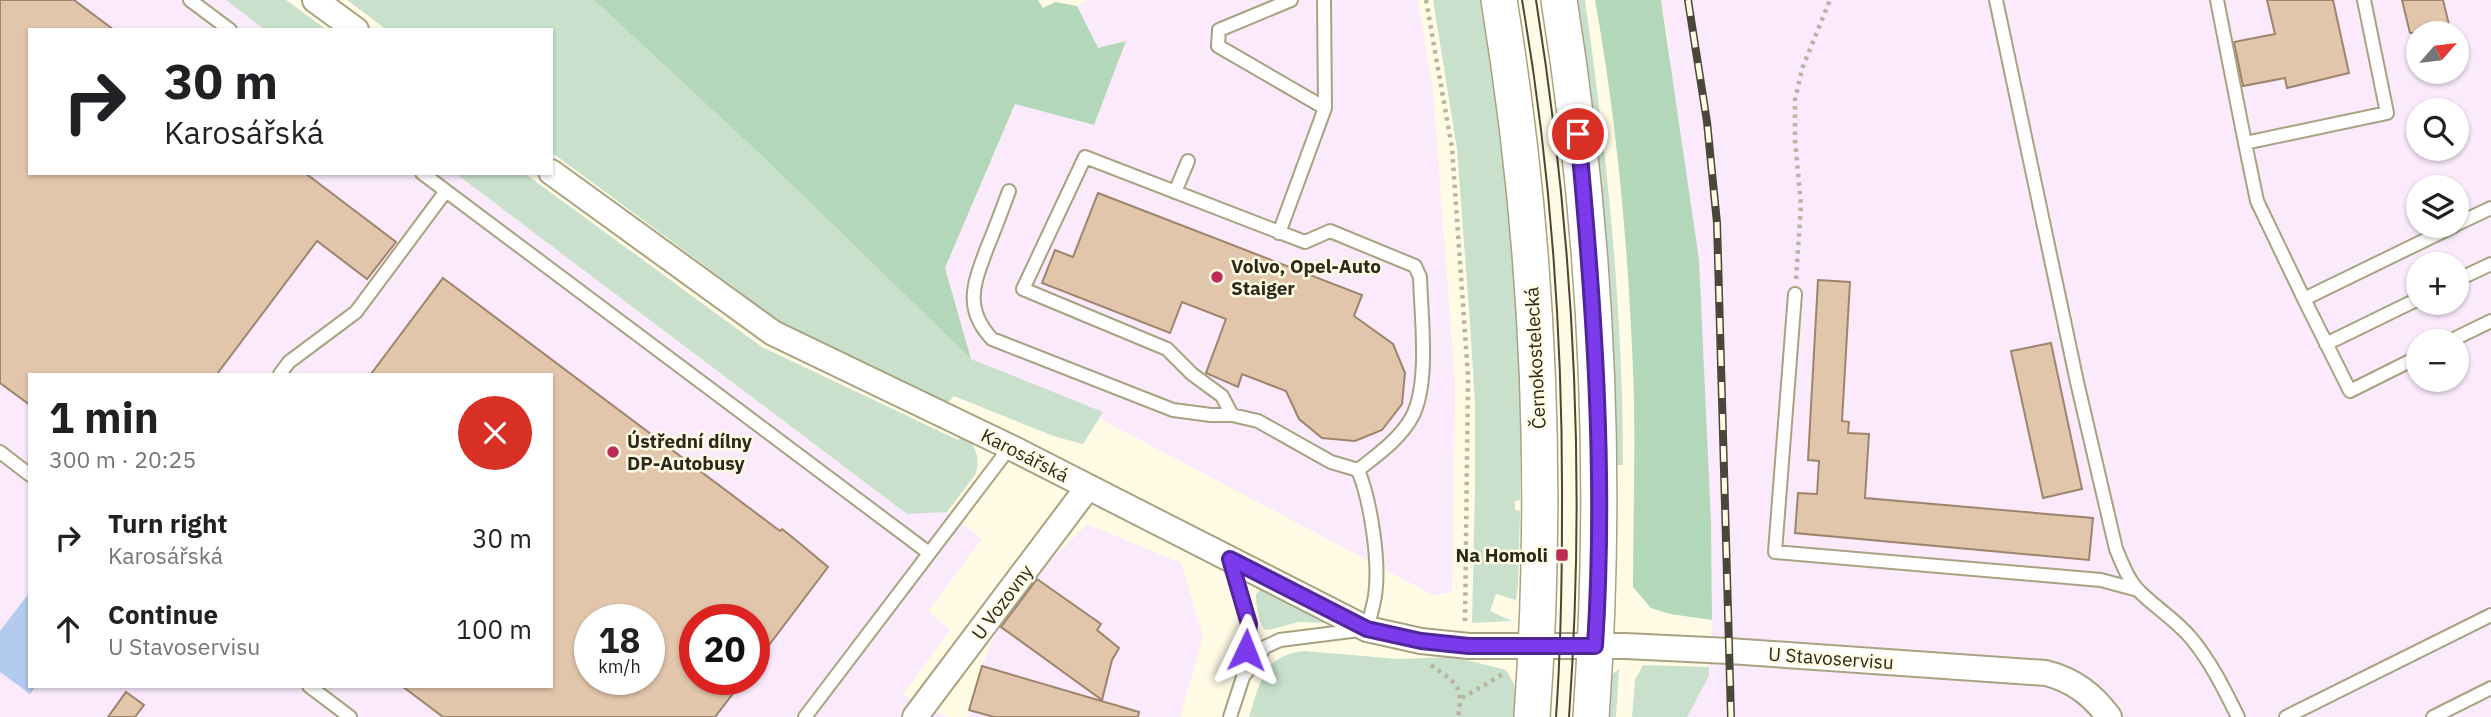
<!DOCTYPE html>
<meta charset="utf-8">
<style>
body{margin:0;font-family:"IBM Plex Sans",sans-serif;background:#f6f6f6;color:#202124;height:100vh;display:flex;flex-direction:column;font-size:26px;white-space:nowrap}
*{box-sizing:border-box;margin:0}
p{font-size:23px;color:#757577}
.icon{flex:none;width:38px;height:38px;fill:none;stroke:currentColor;stroke-width:2;stroke-linecap:round;stroke-linejoin:round}
.map{position:relative;flex:1;overflow:hidden}
.drawer{position:absolute;left:28px;top:373px;width:525px;height:315px;display:flex;flex-direction:column;background:#fff;border-radius:0px;box-shadow:0 2px 5px #0004}
.drawer>*{flex:none}
.banner{position:absolute;left:28px;top:28px;width:525px;height:147px;border-radius:0px;box-shadow:0 2px 5px #0004;background:#fff;color:#202124;overflow:hidden}
.needle{width:46px;rotate:62deg}
.controls{position:absolute;left:2406px;top:21px;display:grid;gap:14px}
.controls a{display:grid;place-items:center;width:63px;height:63px;border-radius:50%;background:#fff;box-shadow:0 2px 5px #0004;font-size:35px}
.speed{position:absolute;left:574px;top:604px;display:flex;gap:14px;font-size:35px;font-weight:700;text-align:center}
.speed>*{display:grid;place-content:center;width:91px;height:91px;border-radius:50%;background:#fff;box-shadow:0 2px 5px #0004;line-height:1}
.speed small{font-size:18px;font-weight:400}
.speed .limit{border:10px solid #d22;background:#fff;color:#111}
.pin{position:absolute;display:grid;place-items:center;width:60px;height:60px;color:#fff;margin:-30px;border:4px solid #fff;border-radius:50%;box-shadow:0 2px 7px #0007}
.me{position:absolute;width:77px;margin:-38px;rotate:2deg;stroke-linejoin:round;filter:drop-shadow(0 0 5px #0008)}
.turn{display:flex;align-items:center;gap:24px;height:147px;padding:0 21px;font-size:32px}
.turn .icon{width:91px;height:91px;stroke-width:2.5}
.turn b{display:block;font-size:49px;line-height:60px}
.round{display:grid;place-items:center;flex:none;width:74px;height:74px;border-radius:37px;background:#f6f6f6}
.headline{display:flex;align-items:center;justify-content:space-between;height:119px;padding:0 21px}
h1{font-size:42px;font-weight:800;line-height:52px}
ul{padding:0;list-style:none}
li{display:flex;align-items:center;gap:21px;height:91px;padding:0 21px}
li div{flex:1}
li b{display:block;font-size:26px}
li em{font-style:normal}
.map>svg:first-child{display:block}
.industrial{fill:#faeafc;fill-rule:evenodd}
.green{fill:#c9e0cd}
.forest{fill:#b3d7b9}
.water{fill:#b2cbee}
.building{fill:#e2c6ab;stroke:#9d846a;stroke-width:2;fill-rule:evenodd}
.lines{fill:none;stroke-linecap:round;stroke-linejoin:round}
.service-casing{stroke:#a9a280;stroke-width:16}
.minor-casing{stroke:#a9a280;stroke-width:28}
.secondary-casing{stroke:#a9a280;stroke-width:38}
.path{stroke:#b8b4a1;stroke-width:4.5;stroke-dasharray:3.5 5;stroke-linecap:butt}
.service{stroke:#fff;stroke-width:12}
.minor{stroke:#fff;stroke-width:24}
.secondary{stroke:#fff;stroke-width:35}
.tram{stroke:#4a4738;stroke-width:2}
.rail-casing{stroke:#4a4738;stroke-width:8}
.rail{stroke:#fffbe5;stroke-width:5;stroke-dasharray:16;stroke-linecap:butt}
.route-casing{stroke:#51269a;stroke-width:18}
.route{stroke:#7c3aed;stroke-width:12}
.poi-dot{fill:#bb2b54;stroke:#fffbe5;stroke-width:2.5}
.labels{text-anchor:middle;dominant-baseline:central;stroke-width:5;stroke-linejoin:round;paint-order:stroke}
.poi-label{font-size:19px;font-weight:bold;fill:#2c291b;stroke:#fffbe5;text-anchor:start}
.street-label{font-size:19px;fill:#2c291b;stroke:#fffbe5}
</style>
<div class="map">
<svg width="2491" height="717" viewBox="0 0 2491 717">
<rect width="100%" height="100%" fill="#fffbe5"/>
<path class="industrial" d="M 0,0 L 226,0 L 265,30 L 30,30 L 30,173 L 455,173 L 906,513 L 947,512 L 982,539 L 928,611 L 950,630 L 903,694 L 922,708 L 949,717 L 0,717 ZM 30,374 L 551,374 L 551,686 L 30,686 ZM 590,620 L 649,620 L 649,679 L 590,679 ZM 695,620 L 754,620 L 754,679 L 695,679 Z
M 1088,0 L 1418,0 L 1433,90 L 1455,384 L 1452,592 L 1433,595 L 1099,418 L 1103,413 L 971,359 L 945,268 L 1016,103 L 1094,125 L 1126,42 L 1098,49 L 1077,6 Z
M 1661,0 L 2491,0 L 2491,717 L 1687,717 L 1709,676 L 1712,620 L 1711,522 L 1668,36 ZM 2418,33 L 2457,33 L 2457,72 L 2418,72 ZM 2418,110 L 2457,110 L 2457,149 L 2418,149 ZM 2418,187 L 2457,187 L 2457,226 L 2418,226 ZM 2418,264 L 2457,264 L 2457,303 L 2418,303 ZM 2418,341 L 2457,341 L 2457,380 L 2418,380 Z
M 1087,524 L 1181,563 L 1203,636 L 1180,717 L 968,717 L 982,666 L 999,626 L 1034,577 Z"/>
<path class="green" d="M 226,0 L 286,0 L 327,30 L 265,30 Z
M 347,0 L 594,0 L 762,156 L 971,359 L 1103,412 L 1083,444 L 1056,437 L 954,396 L 947,404 L 781,322 L 551,152 L 551,30 L 387,30 Z
M 1433,0 L 1486,0 L 1512,199 L 1527,457 L 1520,457 L 1520,500 L 1515,501 L 1515,510 L 1520,511 L 1518,585 L 1516,600 L 1496,594 L 1490,611 L 1512,621 L 1472,623 L 1475,486 L 1475,404 L 1470,323 L 1457,149 Z
M 1572,0 L 1585,0 C 1607,155 1623,309 1623,465 L 1612,465 Z
M 455,173 L 524,173 L 762,347 L 958,440 L 964,435 C 976,445 981,460 975,475 L 947,512 L 907,514 Z
M 1262,588 L 1329,623 L 1298,622 L 1269,630 L 1264,629 C 1258,620 1256,604 1256,594 Z
M 1304,651 L 1398,659 L 1455,657 L 1506,670 L 1514,684 L 1519,709 L 1515,717 L 1249,717 C 1260,683 1263,655 1304,651 Z
M 1643,665 L 1709,667 L 1709,676 L 1687,717 L 1632,717 L 1635,680 Z
M 1619,669 L 1616,717 L 1604,717 L 1610,676 Z"/>
<path class="forest" d="M 594,0 L 1038,0 L 1043,8 L 1055,2 L 1077,6 L 1098,48 L 1126,41 L 1094,125 L 1015,104 L 945,268 L 971,359 L 762,156 Z
M 1595,0 L 1661,0 L 1699,260 L 1711,522 L 1712,620 L 1670,614 L 1651,608 L 1633,587 C 1633,515 1636,442 1633,370 C 1628,246 1617,122 1595,0 Z"/>
<path class="water" d="M 30,592 L 30,686 L 36,686 L 30,694 L 0,672 L 0,631 Z"/>
<path class="building" d="M 0,0 L 74,0 L 114,30 L 30,30 L 30,173 L 305,173 L 396,242 L 367,279 L 317,241 L 217,374 L 30,374 L 30,405 L 0,383 Z
M 2267,0 L 2333,0 L 2349,73 L 2287,88 L 2285,78 L 2243,86 L 2234,42 L 2275,34 Z
M 2402,0 L 2443,0 L 2451,33 L 2410,33 Z
M 1098,193 L 1362,295 L 1354,316 L 1393,344 L 1405,373 L 1402,404 L 1382,430 L 1355,441 L 1322,438 L 1299,419 L 1286,391 L 1242,374 L 1238,387 L 1206,373 L 1226,319 L 1182,302 L 1170,333 L 1042,283 L 1055,250 L 1073,257 Z
M 443,278 L 780,531 L 782,529 L 797,541 L 828,567 L 754,665 L 754,620 L 695,620 L 695,679 L 744,679 L 715,717 L 443,717 L 402,686 L 551,686 L 551,374 L 371,374 ZM 590,620 L 649,620 L 649,679 L 590,679 Z
M 1818,280 L 1850,282 L 1842,421 L 1849,422 L 1848,433 L 1869,434 L 1865,498 L 2093,518 L 2089,560 L 1795,533 L 1798,493 L 1817,494 L 1819,461 L 1808,460 Z
M 2051,343 L 2082,489 L 2043,498 L 2011,351 Z
M 1037,579 L 1101,624 L 1097,630 L 1119,648 L 1112,660 L 1102,700 L 1001,627 Z
M 982,666 L 1139,712 L 1138,717 L 994,717 L 969,710 Z
M 126,692 L 144,705 L 135,717 L 108,717 Z"/>
<g class="lines">
<g class="service-casing">
<path id="service" d="M 190,0 L 230,30
M 1291,0 L 1219,30 L 1218,46 L 1325,108
M 1996,0 L 2077,382 L 2116,549 C 2122,563 2128,580 2139,591 C 2156,608 2176,620 2191,638 C 2211,662 2224,689 2238,717
M 2217,0 L 2245,143 L 2387,113 L 2364,0
M 2245,143 L 2257,201 L 2304,299
M 422,173 L 929,553
M 1009,191 C 1002,210 995,229 987,248 C 974,283 963,308 992,339 L 1173,410 L 1211,415 L 1232,415 L 1258,421 L 1331,462 L 1358,470 C 1371,502 1380,562 1375,596 C 1373,607 1370,618 1367,629 L 1280,640 L 1265,647 L 1243,677 L 1230,717
M 1175,192 L 1188,161
M 2457,224 L 2491,208
M 1279,233 L 1325,108 L 1324,0
M 2457,280 L 2491,264
M 1795,294 L 1775,552 L 2101,580 L 2138,590
M 2450,341 L 2491,321
M 2326,344 L 2418,299
M 2418,357 L 2350,391 L 2304,299 L 2454,226
M 280,374 L 289,362 L 356,312 L 446,191
M 1232,415 L 1222,396 L 1192,374 L 1167,349 L 1023,289 L 1085,157 L 1305,242 L 1330,231 L 1415,266 L 1420,277 C 1421,316 1430,383 1412,417 C 1400,439 1377,455 1358,470
M 0,452 L 30,475
M 1231,561 L 1249,624 L 1243,673
M 309,686 L 350,717
M 805,717 L 1010,447
M 2286,717 L 2491,615
M 2433,717 L 2491,688"/>
</g>
<g class="minor-casing">
<path id="minor" d="M 315,0 L 356,30
M 551,172 L 773,333 L 1010,447 L 1367,629 L 1421,641 L 1469,646 L 1625,646 L 1729,651 L 2046,673 C 2073,680 2092,694 2109,717
M 915,717 L 1088,487"/>
</g>
<g class="secondary-casing">
<path id="secondary" d="M 1499,0 C 1538,237 1549,478 1532,717
M 1559,0 C 1597,237 1608,478 1591,717"/>
</g>
<path class="path" d="M 1426,0 L 1452,148 L 1468,376 L 1465,623
M 1796,279 L 1801,205 L 1795,140 L 1795,100 L 1802,69 L 1830,0
M 1431,665 C 1456,684 1464,684 1458,717
M 1462,698 L 1503,674"/>
<use href="#service" class="service"/>
<use href="#minor" class="minor"/>
<use href="#secondary" class="secondary"/>
<path class="tram" d="M 1522,0 C 1551,168 1563,340 1562,511 C 1562,579 1561,649 1556,717
M 1536,0 C 1574,237 1586,478 1569,717"/>
<g class="rail-casing">
<path id="rail" d="M 1688,0 L 1707,122 L 1717,223 L 1731,717"/>
</g>
<use href="#rail" class="rail"/>
</g>
<g class="lines">
<g class="route-casing">
<path id="route" d="M 1246,650 L 1249,624 L 1230,559 L 1367,629 L 1421,641 L 1469,646 L 1595,646 C 1606,475 1594,304 1578,134"/>
</g>
<use href="#route" class="route"/>
</g>
<g class="poi-dot">
<circle cx="1217" cy="277" r="7"/>
<circle cx="613" cy="452" r="7"/>
<rect x="1555" y="548" width="14" height="14" rx="3.5"/>
</g>
<g class="labels">
<g class="poi-label">
<text x="1231" y="266">Volvo, Opel-Auto<tspan x="1231" dy="22">Staiger</tspan></text>
<text x="627" y="441">Ústřední dílny<tspan x="627" dy="22">DP-Autobusy</tspan></text>
<text x="1548" y="555" text-anchor="end">Na Homoli</text>
</g>
<g class="street-label">
<text transform="translate(1535 358) rotate(-93)">Černokostelecká</text>
<text transform="translate(1025 455) rotate(27)">Karosářská</text>
<text transform="translate(1002 602) rotate(-53)">U Vozovny</text>
<text transform="translate(1831 658) rotate(4)">U Stavoservisu</text>
</g>
</g>
</svg>
<div class="controls">
<a><svg class="needle" viewBox="-14 -14 28 28"><path d="M0-13l5 13h-10z" fill="#e53935"/><path d="M0 13l5-13h-10z" fill="#757577"/></svg></a>
<a><svg class="icon" aria-label="search" viewBox="0 0 24 24"><circle cx="10" cy="10" r="6"/><path d="M15 15l6 6"/></svg></a>
<a><svg class="icon" aria-label="layers" viewBox="0 0 24 24"><path d="M12 4l9 5-9 5-9-5zM3 14l9 5 9-5"/></svg></a>
<a>+</a>
<a>−</a>
</div>
<div class="speed"><div>18<small>km/h</small></div><div class="limit">20</div></div>
<div class="pin" style="left:1578px;top:134px;background:#d93025"><svg class="icon" aria-label="arrive" viewBox="0 0 24 24"><path d="M6 21V4h12l-3 4 3 4H6"/></svg></div>
<svg class="me" style="left:1246px;top:650px" viewBox="-20 -20 40 40"><path d="M0-17L14 15 0 8-14 15z" fill="#7c3aed" stroke="#fff" stroke-width="4"/></svg>
<div class="banner">
<div class="turn"><svg class="icon" aria-label="right" viewBox="0 0 24 24"><path d="M7 20v-9h11M14 6l5 5-5 5"/></svg><div><b>30 m</b>Karosářská</div></div>
</div>
<section class="drawer">
<div class="headline"><div><h1>1 min</h1><p>300 m · 20:25</p></div><a class="round" style="background:#d93025;color:#fff"><svg class="icon" aria-label="close" viewBox="0 0 24 24"><path d="M6 6l12 12M18 6L6 18"/></svg></a></div>
<ul>
<li><svg class="icon" aria-label="right" viewBox="0 0 24 24"><path d="M7 20v-9h11M14 6l5 5-5 5"/></svg><div><b>Turn right</b><p>Karosářská</p></div><em>30 m</em></li>
<li><svg class="icon" aria-label="ahead" viewBox="0 0 24 24"><path d="M12 20V5M6 11l6-6 6 6"/></svg><div><b>Continue</b><p>U Stavoservisu</p></div><em>100 m</em></li>
</ul>
</section>
</div>
